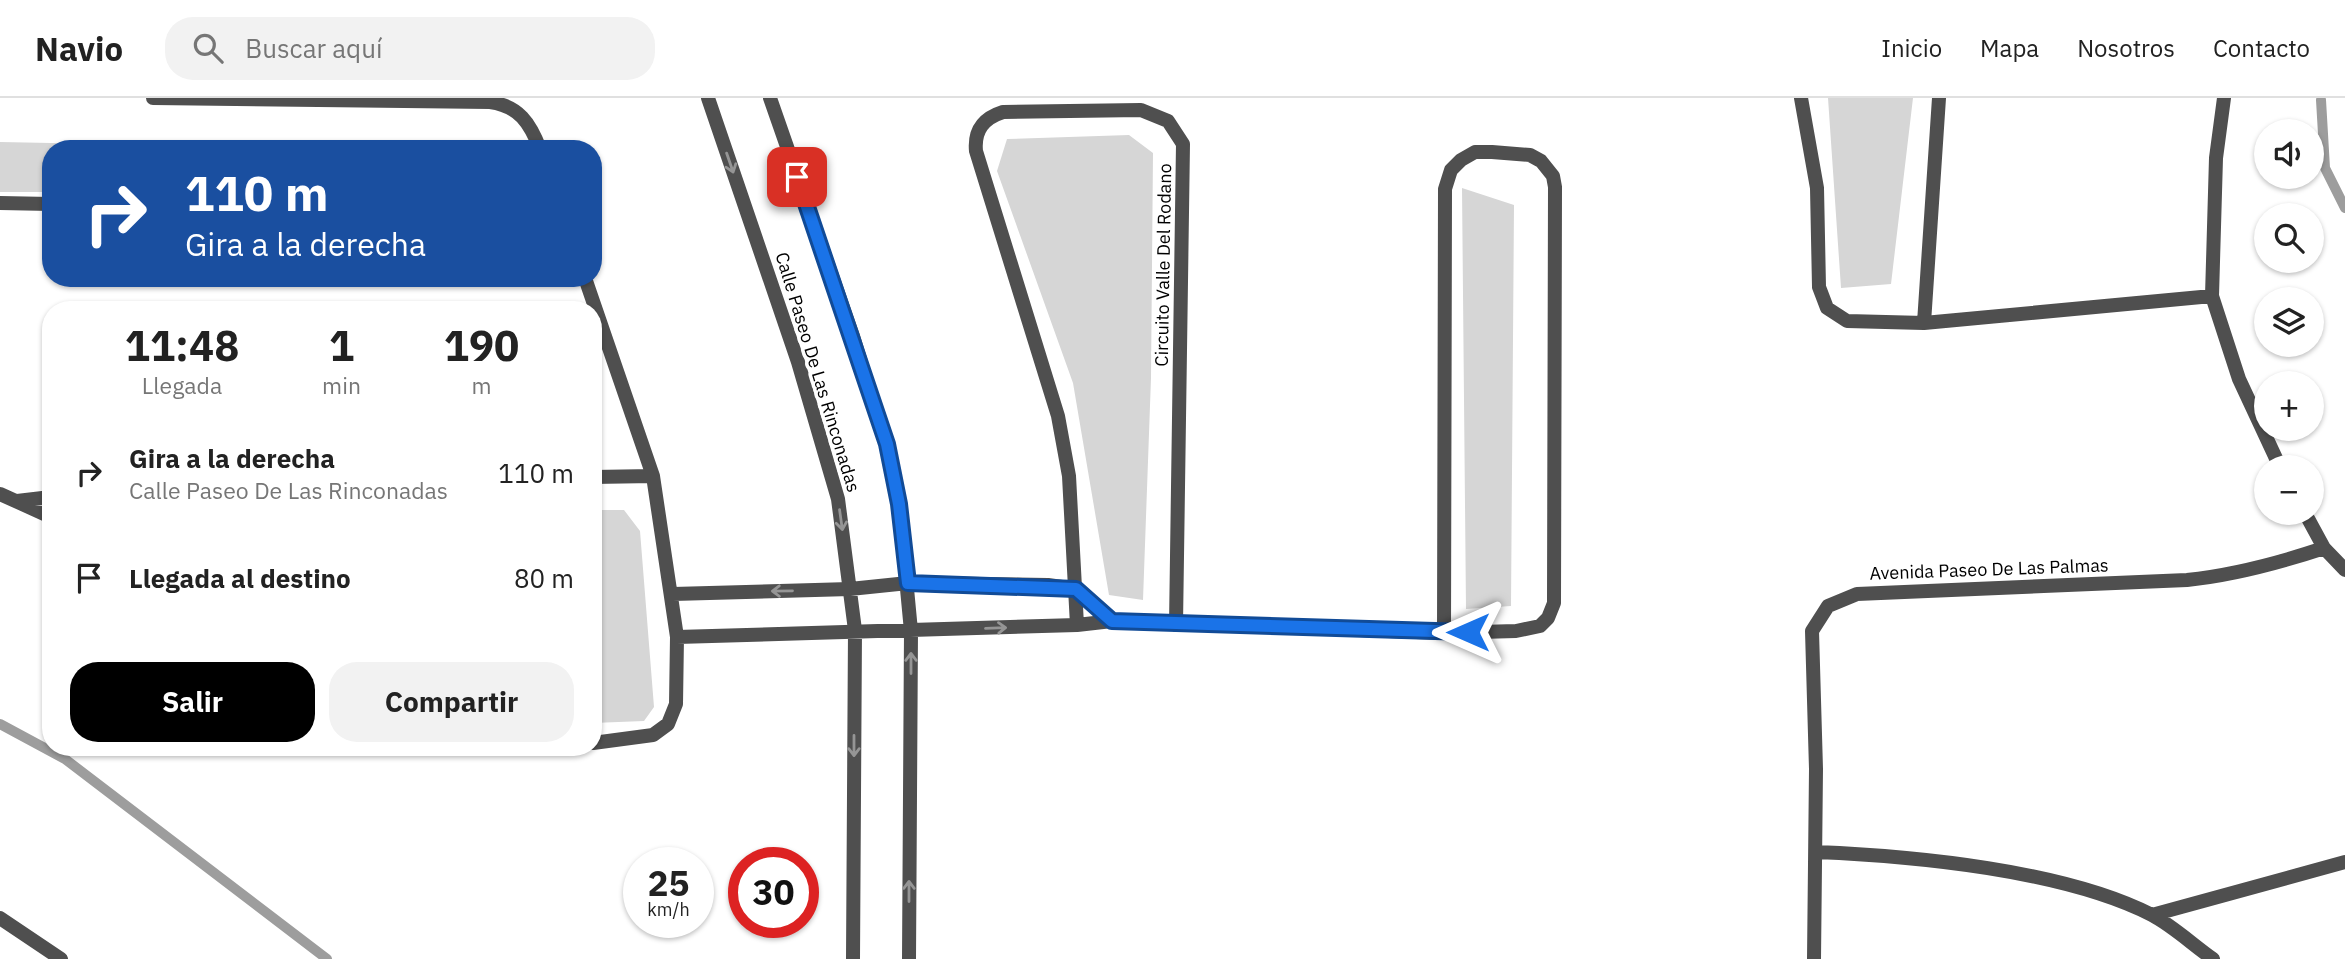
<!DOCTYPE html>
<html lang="es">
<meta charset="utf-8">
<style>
body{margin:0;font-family:"IBM Plex Sans",sans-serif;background:#f2f2f2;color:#222;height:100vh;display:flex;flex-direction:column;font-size:26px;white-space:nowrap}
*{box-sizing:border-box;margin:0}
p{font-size:23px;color:#767676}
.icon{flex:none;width:38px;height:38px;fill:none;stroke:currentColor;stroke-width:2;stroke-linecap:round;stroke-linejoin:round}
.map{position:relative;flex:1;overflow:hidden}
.sheet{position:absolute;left:42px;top:203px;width:560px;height:455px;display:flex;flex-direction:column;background:#fff;border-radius:28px;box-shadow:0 2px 5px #0004}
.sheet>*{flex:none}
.guide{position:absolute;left:42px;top:42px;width:560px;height:147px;border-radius:28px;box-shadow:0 2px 5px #0004;background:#1a4fa0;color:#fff;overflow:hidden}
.controls{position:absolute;left:2254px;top:21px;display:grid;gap:14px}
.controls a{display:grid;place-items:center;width:70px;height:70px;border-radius:50%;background:#fff;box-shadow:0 2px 5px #0004;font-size:35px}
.speed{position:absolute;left:623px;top:749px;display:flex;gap:14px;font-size:35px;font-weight:700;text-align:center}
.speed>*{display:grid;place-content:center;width:91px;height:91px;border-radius:50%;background:#fff;box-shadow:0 2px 5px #0004;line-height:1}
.speed small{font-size:18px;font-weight:400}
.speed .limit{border:10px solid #d22;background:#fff;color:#111}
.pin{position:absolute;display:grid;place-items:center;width:60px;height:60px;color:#fff;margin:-30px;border-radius:14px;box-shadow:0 4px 10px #0006}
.me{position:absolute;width:77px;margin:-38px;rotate:270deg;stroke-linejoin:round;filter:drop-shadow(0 0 5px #0008)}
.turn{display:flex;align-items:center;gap:24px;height:147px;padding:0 28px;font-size:32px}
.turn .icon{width:91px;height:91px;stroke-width:2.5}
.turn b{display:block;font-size:49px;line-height:60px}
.eta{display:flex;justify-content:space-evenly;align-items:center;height:119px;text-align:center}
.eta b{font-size:42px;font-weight:700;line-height:49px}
.action{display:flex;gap:14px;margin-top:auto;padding:14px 28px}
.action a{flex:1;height:80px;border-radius:28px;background:#000;color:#fff;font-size:28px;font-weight:700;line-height:80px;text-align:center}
.action a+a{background:#f2f2f2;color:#222}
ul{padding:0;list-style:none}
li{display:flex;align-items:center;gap:21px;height:105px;padding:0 28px}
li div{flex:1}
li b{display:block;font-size:26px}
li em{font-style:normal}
header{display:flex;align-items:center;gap:42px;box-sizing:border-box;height:98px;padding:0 35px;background:#fff;border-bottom:2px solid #e0e0e0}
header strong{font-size:33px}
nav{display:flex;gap:38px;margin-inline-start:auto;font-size:24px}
.search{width:490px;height:63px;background:#f2f2f2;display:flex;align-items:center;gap:18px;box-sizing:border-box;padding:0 24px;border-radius:28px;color:#767676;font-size:26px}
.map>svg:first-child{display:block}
.green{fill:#d6d6d6}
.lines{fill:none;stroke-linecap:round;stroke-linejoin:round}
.stream{stroke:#9d9d9d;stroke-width:10}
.street{stroke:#4f4f4f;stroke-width:14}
.oneway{stroke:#959595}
.route-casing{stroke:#114b97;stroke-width:18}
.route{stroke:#1a73e8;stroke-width:12}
.labels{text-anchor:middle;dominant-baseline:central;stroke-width:7;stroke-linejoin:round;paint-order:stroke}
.street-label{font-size:18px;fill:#000;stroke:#fff}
</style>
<header>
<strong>Navio</strong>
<div class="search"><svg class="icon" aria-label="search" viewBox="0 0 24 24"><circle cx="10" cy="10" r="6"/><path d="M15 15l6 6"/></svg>Buscar aquí</div>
<nav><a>Inicio</a><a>Mapa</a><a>Nosotros</a><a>Contacto</a></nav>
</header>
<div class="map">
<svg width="2345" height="861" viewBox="0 0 2345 861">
<rect width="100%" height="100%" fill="#fff"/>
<path class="green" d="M 1828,0 L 1913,0 L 1891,186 L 1841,190 Z
M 1129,37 L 1153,55 L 1151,280 L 1143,502 L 1109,497 L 1073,285 L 997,73 L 1007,41 Z
M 0,44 L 358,51 L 51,51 L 51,94 L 0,94 Z
M 1462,90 L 1514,107 L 1511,508 L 1466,511 Z
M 593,412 L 624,412 L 640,433 L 654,609 L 644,623 L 593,625 Z"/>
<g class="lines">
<path class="stream" d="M 2321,2 L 2325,70 L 2345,110
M 0,626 L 65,661 L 327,861"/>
<path class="street" d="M 153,0 L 490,4 C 519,8 530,25 540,51
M 708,0 L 798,264 L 838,401 L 855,532 L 853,861
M 770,0 L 853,238 L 886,346 L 899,406 L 911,533 L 909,861
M 1801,0 L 1817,90 L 1819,189 L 1827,210 L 1847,223 L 1924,225 L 2212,198
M 2224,0 L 2216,60 L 2212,198 L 2239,281 L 2280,369
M 0,105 L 51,106
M 585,180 L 653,378 L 677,539 L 676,606 L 668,626 L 653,637 L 593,645
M 1924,225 L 1939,0
M 593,379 L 653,378
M 0,396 L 51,419
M 17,403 L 51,399
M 2305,415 L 2324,450 L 2345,472
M 673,496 L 850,491 L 908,485 L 1048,487 L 1076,491 L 1112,523
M 1077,527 L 1069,378 L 1058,318 L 976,53 C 974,32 984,20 1003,14 L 1141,12 L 1168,23 L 1183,46 L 1176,527
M 677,539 L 1077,527 L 1112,523 L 1444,535 L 1516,533 L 1540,528 L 1548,520 L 1554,505 L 1555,89 L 1553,78 L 1541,63 L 1530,57 L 1492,54 L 1475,54 L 1461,62 L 1451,72 L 1445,91 L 1444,535
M 1816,754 C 1914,758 2064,772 2152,817 C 2173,828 2193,847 2213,861
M 2152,817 L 2345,764
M 0,820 L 61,861
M 1814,861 L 1816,671 L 1812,533 L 1828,508 L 1857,496 L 2187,482 C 2235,477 2279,465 2324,450"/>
</g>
<defs><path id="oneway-shaft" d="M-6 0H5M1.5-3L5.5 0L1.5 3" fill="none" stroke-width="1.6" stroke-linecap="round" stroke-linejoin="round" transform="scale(1.75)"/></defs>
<g class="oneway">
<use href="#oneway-shaft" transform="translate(730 65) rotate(71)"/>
<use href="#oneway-shaft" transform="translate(841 422) rotate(82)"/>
<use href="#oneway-shaft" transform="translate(782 493) rotate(179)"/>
<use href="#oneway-shaft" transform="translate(996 530) rotate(-2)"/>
<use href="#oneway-shaft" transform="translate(911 565) rotate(-90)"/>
<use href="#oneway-shaft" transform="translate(854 648) rotate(90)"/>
<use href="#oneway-shaft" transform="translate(909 793) rotate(-90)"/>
</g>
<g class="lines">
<g class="route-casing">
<path id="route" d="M 797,79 L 887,346 L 899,406 L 908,485 L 1076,491 L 1112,523 L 1468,534"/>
</g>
<use href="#route" class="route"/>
</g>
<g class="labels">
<g class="street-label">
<text transform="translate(1163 167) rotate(-89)">Circuito Valle Del Rodano</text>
<text transform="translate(818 274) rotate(73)">Calle Paseo De Las Rinconadas</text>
<text transform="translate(1989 471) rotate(-2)">Avenida Paseo De Las Palmas</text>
</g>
</g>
</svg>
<div class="controls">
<a><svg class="icon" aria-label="sound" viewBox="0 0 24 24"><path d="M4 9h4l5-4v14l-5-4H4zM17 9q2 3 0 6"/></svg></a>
<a><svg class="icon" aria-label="search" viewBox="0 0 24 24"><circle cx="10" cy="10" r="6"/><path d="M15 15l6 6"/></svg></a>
<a><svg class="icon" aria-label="layers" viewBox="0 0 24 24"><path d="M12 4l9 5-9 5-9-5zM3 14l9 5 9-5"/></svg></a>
<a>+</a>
<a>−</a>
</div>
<div class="speed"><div>25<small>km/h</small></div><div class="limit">30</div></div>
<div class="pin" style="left:797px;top:79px;background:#d93025"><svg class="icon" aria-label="arrive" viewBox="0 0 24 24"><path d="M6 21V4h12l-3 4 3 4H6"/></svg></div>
<svg class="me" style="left:1468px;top:534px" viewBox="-20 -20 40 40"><path d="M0-17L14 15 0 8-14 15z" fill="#1a73e8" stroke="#fff" stroke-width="4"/></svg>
<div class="guide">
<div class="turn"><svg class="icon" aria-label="right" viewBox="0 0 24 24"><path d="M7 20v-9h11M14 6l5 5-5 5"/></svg><div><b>110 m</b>Gira a la derecha</div></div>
</div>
<section class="sheet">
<div class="eta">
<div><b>11:48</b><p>Llegada</p></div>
<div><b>1</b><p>min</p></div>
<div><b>190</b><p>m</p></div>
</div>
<ul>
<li><svg class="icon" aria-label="right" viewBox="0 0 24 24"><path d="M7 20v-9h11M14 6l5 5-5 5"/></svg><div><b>Gira a la derecha</b><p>Calle Paseo De Las Rinconadas</p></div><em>110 m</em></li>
<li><svg class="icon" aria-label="arrive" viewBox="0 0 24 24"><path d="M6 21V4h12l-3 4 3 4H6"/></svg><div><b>Llegada al destino</b></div><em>80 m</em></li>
</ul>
<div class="action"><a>Salir</a><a>Compartir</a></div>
</section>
</div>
